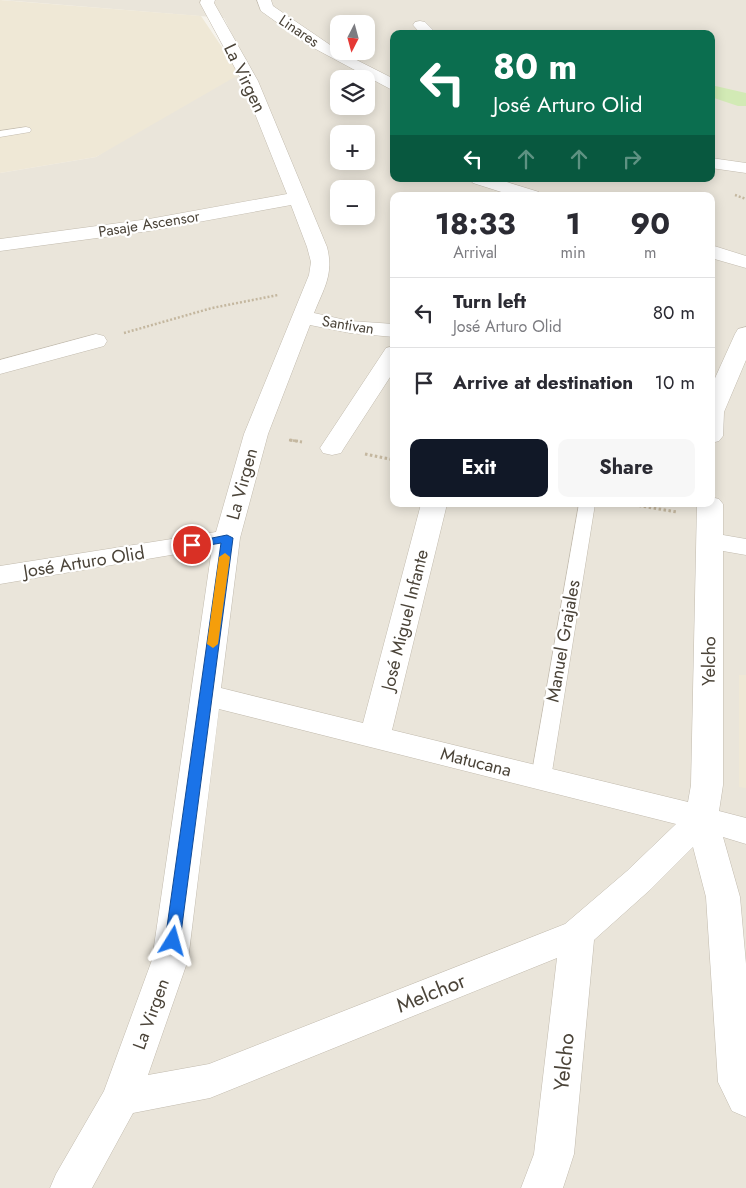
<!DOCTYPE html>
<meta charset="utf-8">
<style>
body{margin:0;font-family:Jost,sans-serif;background:#f7f7f7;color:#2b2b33;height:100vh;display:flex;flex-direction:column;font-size:19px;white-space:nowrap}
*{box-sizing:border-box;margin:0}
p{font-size:16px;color:#7c7c81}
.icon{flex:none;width:28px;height:28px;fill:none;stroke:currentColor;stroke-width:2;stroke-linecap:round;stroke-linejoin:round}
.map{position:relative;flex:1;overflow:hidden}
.panel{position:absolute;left:390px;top:192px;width:325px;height:315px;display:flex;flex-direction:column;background:#fff;border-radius:10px;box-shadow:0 2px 12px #0003}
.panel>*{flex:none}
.top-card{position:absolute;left:390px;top:30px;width:325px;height:152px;border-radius:10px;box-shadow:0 2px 12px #0003;background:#0b6e4f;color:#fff;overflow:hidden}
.needle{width:32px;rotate:186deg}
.controls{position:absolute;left:330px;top:15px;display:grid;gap:10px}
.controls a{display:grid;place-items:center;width:45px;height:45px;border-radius:10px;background:#fff;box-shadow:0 2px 12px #0003;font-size:25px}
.pin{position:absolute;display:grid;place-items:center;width:42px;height:42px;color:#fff;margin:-21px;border:2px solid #fff;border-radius:50%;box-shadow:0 1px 5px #0007}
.me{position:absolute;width:55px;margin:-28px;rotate:8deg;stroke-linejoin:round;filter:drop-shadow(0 0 4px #0008)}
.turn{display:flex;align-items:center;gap:18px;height:105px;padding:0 20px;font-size:22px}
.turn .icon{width:65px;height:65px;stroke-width:2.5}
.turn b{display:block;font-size:35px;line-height:42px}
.lanes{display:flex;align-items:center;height:48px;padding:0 20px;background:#0003;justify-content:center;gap:25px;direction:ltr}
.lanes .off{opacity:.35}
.eta{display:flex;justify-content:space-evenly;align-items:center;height:85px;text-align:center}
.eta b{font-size:30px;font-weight:700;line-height:35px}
.action{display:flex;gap:10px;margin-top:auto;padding:10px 20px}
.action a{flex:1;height:58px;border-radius:10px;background:#111827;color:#fff;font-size:20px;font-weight:700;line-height:58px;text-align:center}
.action a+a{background:#f7f7f7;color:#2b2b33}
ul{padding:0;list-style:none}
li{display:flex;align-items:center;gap:15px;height:70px;padding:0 20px;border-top:1px solid #e1e1e2}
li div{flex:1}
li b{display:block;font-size:19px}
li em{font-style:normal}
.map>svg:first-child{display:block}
.residential{fill:#eae5da;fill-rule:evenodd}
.education{fill:#efe8d6}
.green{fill:#d2eab5}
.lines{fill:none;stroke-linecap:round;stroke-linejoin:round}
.lane-casing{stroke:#c2bbae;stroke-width:1}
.street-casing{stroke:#c2bbae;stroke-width:1}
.path-far1{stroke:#c4b79f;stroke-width:2.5;stroke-dasharray:2 2;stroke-linecap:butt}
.path{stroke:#c4b79f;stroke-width:3;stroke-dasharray:2.5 2.5;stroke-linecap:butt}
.lane{fill:#fff;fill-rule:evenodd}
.street{fill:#fff;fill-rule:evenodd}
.route{fill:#1a73e8;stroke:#114b97}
.slow{fill:#f59e0b}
.labels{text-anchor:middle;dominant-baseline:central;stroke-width:4.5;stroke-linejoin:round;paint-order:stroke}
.far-street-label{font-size:15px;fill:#4b4439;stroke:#fff}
.street-label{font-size:18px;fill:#4b4439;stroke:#fff}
.near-street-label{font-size:21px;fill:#4b4439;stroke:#fff}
</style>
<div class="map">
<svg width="746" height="1188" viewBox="0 0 746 1188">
<rect width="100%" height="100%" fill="#f6f3ec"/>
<path class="residential" d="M 3,0 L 746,0 L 746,1188 L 0,1188 L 0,173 L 96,157 L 244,59 L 224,18 ZM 339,24 L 366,24 L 366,51 L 339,51 ZM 394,34 L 711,34 L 711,179 L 394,179 ZM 339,79 L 366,79 L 366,106 L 339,106 ZM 339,134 L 366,134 L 366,161 L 339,161 ZM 339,189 L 366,189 L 366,216 L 339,216 ZM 394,196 L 711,196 L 711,504 L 394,504 Z"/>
<path class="education" d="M 0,0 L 201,16 L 240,74 L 96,157 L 0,173 Z
M 739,675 L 746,675 L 746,788 L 739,787 Z"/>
<path class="green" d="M 711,85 L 746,93 L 746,106 L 738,106 L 711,97 Z"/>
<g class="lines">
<g class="lane-casing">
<path id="lane" d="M 26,127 L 30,128 L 31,130 L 30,132 L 0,137 L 0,131 Z
M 579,504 L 595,504 L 551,778 L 548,783 L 541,785 L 534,783 L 531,778 Z"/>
</g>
<g class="street-casing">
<path id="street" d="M 201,0 L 215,0 L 214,3 L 258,81 L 327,247 C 334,274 324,288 314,313 L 350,321 L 394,324 L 394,337 L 350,333 L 310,325 L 268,434 L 240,538 L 221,688 L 363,723 L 421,504 L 447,504 L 392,730 L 688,802 L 691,785 L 697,504 L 711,504 L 711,497 L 719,499 L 723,504 L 723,535 L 746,539 L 746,555 L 723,551 L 723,785 L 719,811 L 746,818 L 746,844 L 723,837 L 740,897 L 746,964 L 746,1117 L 732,1111 L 718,1082 L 706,897 L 693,847 L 651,889 L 594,940 L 574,1154 L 563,1188 L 521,1188 L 534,1154 L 557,958 L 210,1098 L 133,1113 L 92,1188 L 50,1188 L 56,1174 L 104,1091 L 152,960 L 212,548 L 0,584 L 0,566 L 216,532 L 244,434 L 309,275 L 311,262 L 307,247 L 291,205 L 149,231 L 0,251 L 0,239 L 149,219 L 287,194 L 242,81 L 200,3 ZM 219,709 L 676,824 L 627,871 L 565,924 L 209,1064 L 148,1075 L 188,960 Z
M 257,0 L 271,0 L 273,6 L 339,51 L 394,79 L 394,91 L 310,46 L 261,11 Z
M 420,21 L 425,22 L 437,34 L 421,34 L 413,25 L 415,22 Z
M 711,158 L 746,163 L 746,173 L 711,168 Z
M 470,179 L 497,179 L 539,192 L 541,196 L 514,196 L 473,183 Z
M 711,245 L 746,256 L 746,268 L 711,258 Z
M 746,327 L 746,360 L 724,412 L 723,436 L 719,441 L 711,443 L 711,387 L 735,334 L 738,329 Z
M 96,334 L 104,336 L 107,341 L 104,346 L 0,374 L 0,360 Z
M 394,346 L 394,371 L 344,448 L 341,453 L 332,455 L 323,453 L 320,448 L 386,348 Z"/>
</g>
<path class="path-far1" d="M 735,195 L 746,199
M 124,333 L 212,308 L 278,295
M 289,440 L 298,441"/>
<path class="path" d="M 290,440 L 302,442
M 365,454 L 394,460
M 629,504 L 677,512"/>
<use href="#lane" class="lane"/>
<use href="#street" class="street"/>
</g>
<path class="route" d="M 227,535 L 233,538 L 180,941 L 178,946 L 173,947 L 168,946 L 165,941 L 221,543 L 192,548 L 187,545 L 192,542 Z"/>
<path class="slow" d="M 225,553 L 230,557 L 218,644 L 213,648 L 207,644 L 219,557 Z"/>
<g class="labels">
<g class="far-street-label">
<text transform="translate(299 31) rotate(34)">Linares</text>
<text transform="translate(149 224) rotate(-9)">Pasaje Ascensor</text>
<text transform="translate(348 325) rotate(9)">Santivan</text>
</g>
<g class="street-label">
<text transform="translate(245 78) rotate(64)">La Virgen</text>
<text transform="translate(242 484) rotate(-75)">La Virgen</text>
<text transform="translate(84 562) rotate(-9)">José Arturo Olid</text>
<text transform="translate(405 620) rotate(-76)">José Miguel Infante</text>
<text transform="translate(563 641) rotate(-80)">Manuel Grajales</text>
<text transform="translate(709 661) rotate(-89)">Yelcho</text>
<text transform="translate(476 762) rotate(14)">Matucana</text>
<text transform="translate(151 1014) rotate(-70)">La Virgen</text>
</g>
<g class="near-street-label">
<text transform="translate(431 993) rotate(-22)">Melchor</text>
<text transform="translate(564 1062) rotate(-84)">Yelcho</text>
</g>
</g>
</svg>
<div class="controls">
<a><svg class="needle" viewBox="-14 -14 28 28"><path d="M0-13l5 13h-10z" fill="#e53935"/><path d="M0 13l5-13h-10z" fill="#7c7c81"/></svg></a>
<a><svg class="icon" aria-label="layers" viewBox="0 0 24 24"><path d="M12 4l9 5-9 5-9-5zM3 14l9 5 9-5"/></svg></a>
<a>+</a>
<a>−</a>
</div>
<div class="pin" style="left:192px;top:545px;background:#d93025"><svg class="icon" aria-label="arrive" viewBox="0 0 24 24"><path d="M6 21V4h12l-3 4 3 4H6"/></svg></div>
<svg class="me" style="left:173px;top:941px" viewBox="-20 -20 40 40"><path d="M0-17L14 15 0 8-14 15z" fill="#1a73e8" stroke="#fff" stroke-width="4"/></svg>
<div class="top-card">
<div class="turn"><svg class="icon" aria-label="left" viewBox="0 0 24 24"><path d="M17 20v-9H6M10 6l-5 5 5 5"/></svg><div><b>80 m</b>José Arturo Olid</div></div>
<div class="lanes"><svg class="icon" aria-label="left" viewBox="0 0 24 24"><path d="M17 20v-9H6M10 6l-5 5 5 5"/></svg><svg class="icon off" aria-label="ahead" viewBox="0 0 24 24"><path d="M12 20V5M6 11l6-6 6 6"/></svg><svg class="icon off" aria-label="ahead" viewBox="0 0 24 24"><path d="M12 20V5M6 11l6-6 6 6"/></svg><svg class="icon off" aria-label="right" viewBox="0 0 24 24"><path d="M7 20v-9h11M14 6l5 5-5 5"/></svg></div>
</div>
<section class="panel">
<div class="eta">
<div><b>18:33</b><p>Arrival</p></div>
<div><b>1</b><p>min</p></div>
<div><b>90</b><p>m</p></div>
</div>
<ul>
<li><svg class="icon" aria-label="left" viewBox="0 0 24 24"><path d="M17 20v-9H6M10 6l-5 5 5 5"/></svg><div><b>Turn left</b><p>José Arturo Olid</p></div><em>80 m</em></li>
<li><svg class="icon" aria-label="arrive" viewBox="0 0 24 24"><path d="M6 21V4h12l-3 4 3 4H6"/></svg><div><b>Arrive at destination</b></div><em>10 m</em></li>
</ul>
<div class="action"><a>Exit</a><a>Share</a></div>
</section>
</div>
